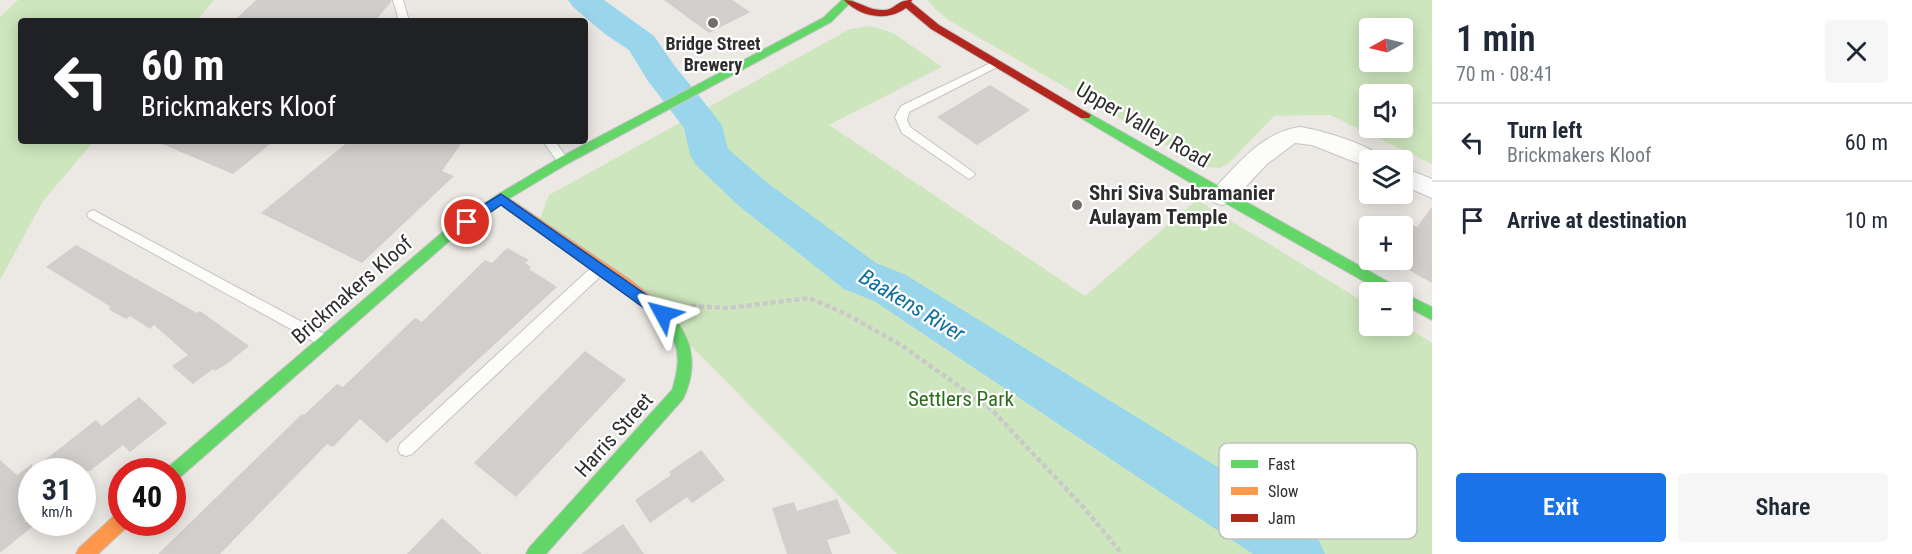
<!DOCTYPE html>
<meta charset="utf-8">
<style>
body{margin:0;font-family:"Roboto Condensed",sans-serif;background:#f6f6f7;color:#1f2937;height:100vh;display:flex;flex-direction:column;font-size:22px;white-space:nowrap}
*{box-sizing:border-box;margin:0}
p{font-size:20px;color:#747a83}
.icon{flex:none;width:33px;height:33px;fill:none;stroke:currentColor;stroke-width:2;stroke-linecap:round;stroke-linejoin:round}
.map{position:relative;flex:1;overflow:hidden}
.sheet{display:flex;flex-direction:column;background:#fff;width:480px}
.sheet>*{flex:none}
.guide{position:absolute;left:18px;top:18px;width:570px;height:126px;border-radius:6px;box-shadow:0 3px 15px #0003;background:#202124;color:#fff;overflow:hidden}
.needle{width:39px;rotate:262deg}
.controls{position:absolute;left:1359px;top:18px;display:grid;gap:12px}
.controls a{display:grid;place-items:center;width:54px;height:54px;border-radius:6px;background:#fff;box-shadow:0 3px 15px #0003;font-size:30px}
.speed{position:absolute;left:18px;top:458px;display:flex;gap:12px;font-size:30px;font-weight:700;text-align:center}
.speed>*{display:grid;place-content:center;width:78px;height:78px;border-radius:50%;background:#fff;box-shadow:0 3px 15px #0003;line-height:1}
.speed small{font-size:15px;font-weight:400}
.speed .limit{border:9px solid #d22;background:#fff;color:#111}
.pin{position:absolute;display:grid;place-items:center;width:51px;height:51px;color:#fff;margin:-26px;border:3px solid #fff;border-radius:50%;box-shadow:0 2px 6px #0007}
.me{position:absolute;width:66px;margin:-33px;rotate:308deg;stroke-linejoin:round;filter:drop-shadow(0 0 4px #0008)}
.turn{display:flex;align-items:center;gap:21px;height:126px;padding:0 24px;font-size:27px}
.turn .icon{width:78px;height:78px;stroke-width:2.5}
.turn b{display:block;font-size:42px;line-height:51px}
.round{display:grid;place-items:center;flex:none;width:63px;height:63px;border-radius:6px;background:#f6f6f7}
.head{display:flex;align-items:center;justify-content:space-between;height:102px;padding:0 24px}
h1{font-size:36px;font-weight:600;line-height:45px}
.action{display:flex;gap:12px;margin-top:auto;padding:12px 24px}
.action a{flex:1;height:69px;border-radius:6px;background:#1a73e8;color:#fff;font-size:24px;font-weight:600;line-height:69px;text-align:center}
.action a+a{background:#f6f6f7;color:#1f2937}
ul{padding:0;list-style:none}
li{display:flex;align-items:center;gap:18px;height:78px;padding:0 24px;border-top:2px solid #e0e1e3}
li div{flex:1}
li b{display:block;font-size:22px}
li em{font-style:normal}
main{display:flex;flex:1;min-height:0}
.map>svg:first-child{display:block}
.green{fill:#cee6be;fill-rule:evenodd}
.lines{fill:none;stroke-linecap:round;stroke-linejoin:round}
.river{fill:#99d6ec;fill-rule:evenodd}
.building{fill:#d1cecb}
.lane-casing{stroke:#c5c4c5;stroke-width:2}
.street-casing{stroke:#c5c4c5;stroke-width:2}
.fast-casing{stroke:#c5c4c5;stroke-width:2}
.slow-casing{stroke:#c5c4c5;stroke-width:2}
.jam-casing{stroke:#c5c4c5;stroke-width:2}
.path{stroke:#c9c9c8;stroke-width:4.5;stroke-dasharray:5 3;stroke-linecap:butt}
.lane{fill:#fcfcfb;fill-rule:evenodd}
.street{fill:#fcfcfb;fill-rule:evenodd}
.fast{fill:#63d668;fill-rule:evenodd}
.slow{fill:#ff974d;fill-rule:evenodd}
.jam{fill:#b3261e;fill-rule:evenodd}
.route{fill:#1a73e8;stroke:#114b97;stroke-width:1.5}
.poi-dot{fill:#706f6e;stroke:#fff;stroke-width:2}
.labels{text-anchor:middle;dominant-baseline:central;stroke-width:4.5;stroke-linejoin:round;paint-order:stroke}
.far-poi-label{font-size:18px;font-weight:bold;fill:#2e2e2e;stroke:#fff}
.street-label{font-size:21px;fill:#2e2e2e;stroke:#fff}
.poi-label{font-size:21px;font-weight:bold;fill:#2e2e2e;stroke:#fff;text-anchor:start}
.park-label{font-size:21px;fill:#2c6e1b;stroke:#fff}
.water-label{font-size:22px;font-style:italic;fill:#0d6fa3;stroke:#fff}
.key{fill:#fff;stroke:#c0c0c0;stroke-width:1.5}
.key-label{font-size:16px;fill:#2e2e2e}
</style>
<main>
<div class="map">
<svg width="1432" height="554" viewBox="0 0 1432 554">
<rect width="100%" height="100%" fill="#ece8e4"/>
<path class="green" d="M 18,0 L 214,0 L 196,21 L 21,21 L 21,141 L 94,141 L 43,201 L 0,280 L 0,17 Z
M 928,0 L 1432,0 L 1432,164 L 1330,115 L 1274,116 L 1229,163 L 1220,168 L 1204,167 L 950,21 L 936,10 ZM 1370,28 L 1402,28 L 1402,62 L 1370,62 ZM 1370,94 L 1402,94 L 1402,128 L 1370,128 Z
M 871,26 L 893,33 L 942,67 L 829,125 L 1085,296 L 1197,200 L 1369,305 L 1370,326 L 1403,325 L 1432,343 L 1432,554 L 897,554 L 675,330 L 538,224 L 549,195 L 850,29 Z"/>
<g class="lines">
<path class="river" d="M 568,0 L 604,0 L 654,36 L 674,65 L 716,117 L 722,126 L 728,149 L 769,184 L 876,263 L 906,275 L 1289,511 L 1316,534 L 1325,554 L 1253,554 L 874,301 L 844,289 L 739,206 L 696,165 L 690,155 L 684,128 L 648,81 L 629,50 L 605,34 L 573,7 Z"/>
</g>
<path class="building" d="M 256,0 L 391,0 L 391,2 L 375,21 L 234,21 Z
M 664,0 L 732,0 L 750,12 L 709,33 Z
M 990,85 L 1030,110 L 977,145 L 937,117 Z
M 155,141 L 274,141 L 233,174 Z
M 349,141 L 463,141 L 442,171 L 454,176 L 362,263 L 261,213 Z
M 1432,207 L 1432,283 L 1396,263 L 1399,260 L 1402,260 L 1402,220 L 1417,227 Z
M 76,245 L 197,313 L 200,311 L 249,346 L 228,363 L 215,371 L 213,369 L 193,384 L 172,366 L 188,355 L 154,325 L 150,329 L 130,316 L 126,319 L 108,309 L 111,307 L 46,267 Z
M 507,248 L 529,260 L 525,263 L 531,267 L 529,269 L 557,287 L 387,443 L 360,419 L 333,447 L 327,444 L 220,554 L 158,554 L 302,414 L 304,415 L 337,384 L 343,387 L 415,318 L 422,322 L 485,260 L 492,263 Z
M 585,351 L 626,380 L 516,497 L 474,463 Z
M 139,397 L 167,423 L 130,452 L 123,445 L 90,471 L 32,471 L 32,516 L 24,522 L 38,522 L 0,553 L 0,460 L 17,475 L 32,464 L 32,470 L 96,420 L 102,426 Z
M 701,450 L 725,480 L 692,503 L 687,497 L 650,523 L 635,500 L 671,475 L 669,472 Z
M 837,499 L 851,533 L 827,540 L 832,554 L 787,554 L 772,508 L 794,502 L 797,511 Z
M 442,518 L 482,554 L 407,554 Z
M 623,524 L 644,554 L 581,554 Z"/>
<g class="lines">
<g class="lane-casing">
<path id="lane" d="M 393,0 L 403,0 L 409,21 L 399,21 Z
M 997,60 L 1002,63 L 1001,65 L 909,112 L 907,120 L 910,127 L 973,172 L 975,175 L 969,179 L 902,133 L 895,117 L 901,106 Z
M 543,141 L 555,141 L 569,161 L 567,164 L 559,164 Z
M 93,210 L 328,336 L 330,340 L 328,344 L 323,346 L 318,344 L 89,218 L 87,215 L 89,212 Z
M 600,263 L 605,264 L 607,268 L 605,272 L 412,454 L 406,456 L 400,454 L 398,449 L 400,444 L 595,264 Z"/>
</g>
<g class="street-casing">
<path id="street" d="M 1301,127 C 1319,130 1374,145 1383,160 L 1370,160 L 1370,168 L 1312,145 L 1295,143 L 1267,164 L 1231,202 L 1222,205 L 1213,202 L 1210,196 L 1213,190 C 1238,164 1263,131 1301,127 Z
M 1402,167 L 1432,179 L 1432,198 L 1402,185 Z"/>
</g>
<g class="fast-casing">
<path id="fast" d="M 842,0 L 853,0 L 831,22 L 567,164 L 505,201 L 455,236 L 178,479 L 172,481 L 172,471 L 165,471 L 166,469 L 445,230 L 497,195 L 559,158 L 823,18 Z
M 1085,111 L 1399,288 L 1401,292 L 1432,307 L 1432,320 L 1402,304 L 1402,292 L 1383,292 L 1218,199 L 1081,118 L 1081,112 Z
M 658,305 C 666,308 671,315 676,321 C 695,344 696,372 683,399 L 546,554 L 526,554 L 529,548 L 672,390 C 678,372 682,351 670,334 C 664,325 656,320 651,311 L 653,307 Z"/>
</g>
<g class="slow-casing">
<path id="slow" d="M 501,193 L 632,281 L 663,307 L 665,311 L 663,315 L 653,315 L 622,289 L 497,201 L 495,198 Z
M 122,512 L 122,522 L 130,522 L 128,526 L 98,554 L 76,554 L 79,548 L 116,514 Z"/>
</g>
<g class="jam-casing">
<path id="jam" d="M 844,0 C 858,0 867,10 881,10 C 896,11 895,0 912,0 L 911,2 L 939,25 L 1091,115 L 1089,118 L 1081,118 L 931,29 L 906,8 C 887,22 860,17 844,0 Z"/>
</g>
<path class="path" d="M 691,306 L 728,308 L 809,298 L 844,313 L 901,345 L 991,409 L 1086,510 L 1122,554"/>
<use href="#lane" class="lane"/>
<use href="#street" class="street"/>
<use href="#fast" class="fast"/>
<use href="#slow" class="slow"/>
<use href="#jam" class="jam"/>
</g>
<path class="route" d="M 501,194 L 668,310 L 670,314 L 668,318 L 658,318 L 501,205 L 472,225 L 462,225 L 461,222 L 462,218 Z"/>
<g class="poi-dot">
<circle cx="713" cy="23" r="6"/>
<circle cx="1077" cy="205" r="6"/>
</g>
<g class="labels">
<g class="far-poi-label">
<text x="713" y="43">Bridge Street<tspan x="713" dy="21">Brewery</tspan></text>
</g>
<g class="street-label">
<text transform="translate(1143 125) rotate(30)">Upper Valley Road</text>
<text transform="translate(352 290) rotate(-41)">Brickmakers Kloof</text>
<text transform="translate(614 435) rotate(-48)">Harris Street</text>
</g>
<g class="poi-label">
<text x="1089" y="193">Shri Siva Subramanier<tspan x="1089" dy="24">Aulayam Temple</tspan></text>
</g>
<g class="park-label">
<text x="961" y="399">Settlers Park</text>
</g>
<g class="water-label">
<text transform="translate(912 305) rotate(31)">Baakens River</text>
</g>
</g>
<rect x="1219" y="443" width="198" height="96" rx="9" class="key"/>
<rect x="1231" y="460" width="27" height="8" fill="#63d668"/>
<rect x="1231" y="487" width="27" height="8" fill="#ff974d"/>
<rect x="1231" y="514" width="27" height="8" fill="#b3261e"/>
<g class="key-label">
<text x="1268" y="470">Fast</text>
<text x="1268" y="497">Slow</text>
<text x="1268" y="524">Jam</text>
</g>
</svg>
<div class="controls">
<a><svg class="needle" viewBox="-14 -14 28 28"><path d="M0-13l5 13h-10z" fill="#e53935"/><path d="M0 13l5-13h-10z" fill="#747a83"/></svg></a>
<a><svg class="icon" aria-label="sound" viewBox="0 0 24 24"><path d="M4 9h4l5-4v14l-5-4H4zM17 9q2 3 0 6"/></svg></a>
<a><svg class="icon" aria-label="layers" viewBox="0 0 24 24"><path d="M12 4l9 5-9 5-9-5zM3 14l9 5 9-5"/></svg></a>
<a>+</a>
<a>−</a>
</div>
<div class="speed"><div>31<small>km/h</small></div><div class="limit">40</div></div>
<div class="pin" style="left:467px;top:222px;background:#d93025"><svg class="icon" aria-label="arrive" viewBox="0 0 24 24"><path d="M6 21V4h12l-3 4 3 4H6"/></svg></div>
<svg class="me" style="left:663px;top:314px" viewBox="-20 -20 40 40"><path d="M0-17L14 15 0 8-14 15z" fill="#1a73e8" stroke="#fff" stroke-width="4"/></svg>
<div class="guide">
<div class="turn"><svg class="icon" aria-label="left" viewBox="0 0 24 24"><path d="M17 20v-9H6M10 6l-5 5 5 5"/></svg><div><b>60 m</b>Brickmakers Kloof</div></div>
</div>
</div>
<section class="sheet">
<div class="head"><div><h1>1 min</h1><p>70 m · 08:41</p></div><a class="round"><svg class="icon" aria-label="close" viewBox="0 0 24 24"><path d="M6 6l12 12M18 6L6 18"/></svg></a></div>
<ul>
<li><svg class="icon" aria-label="left" viewBox="0 0 24 24"><path d="M17 20v-9H6M10 6l-5 5 5 5"/></svg><div><b>Turn left</b><p>Brickmakers Kloof</p></div><em>60 m</em></li>
<li><svg class="icon" aria-label="arrive" viewBox="0 0 24 24"><path d="M6 21V4h12l-3 4 3 4H6"/></svg><div><b>Arrive at destination</b></div><em>10 m</em></li>
</ul>
<div class="action"><a>Exit</a><a>Share</a></div>
</section>
</main>
